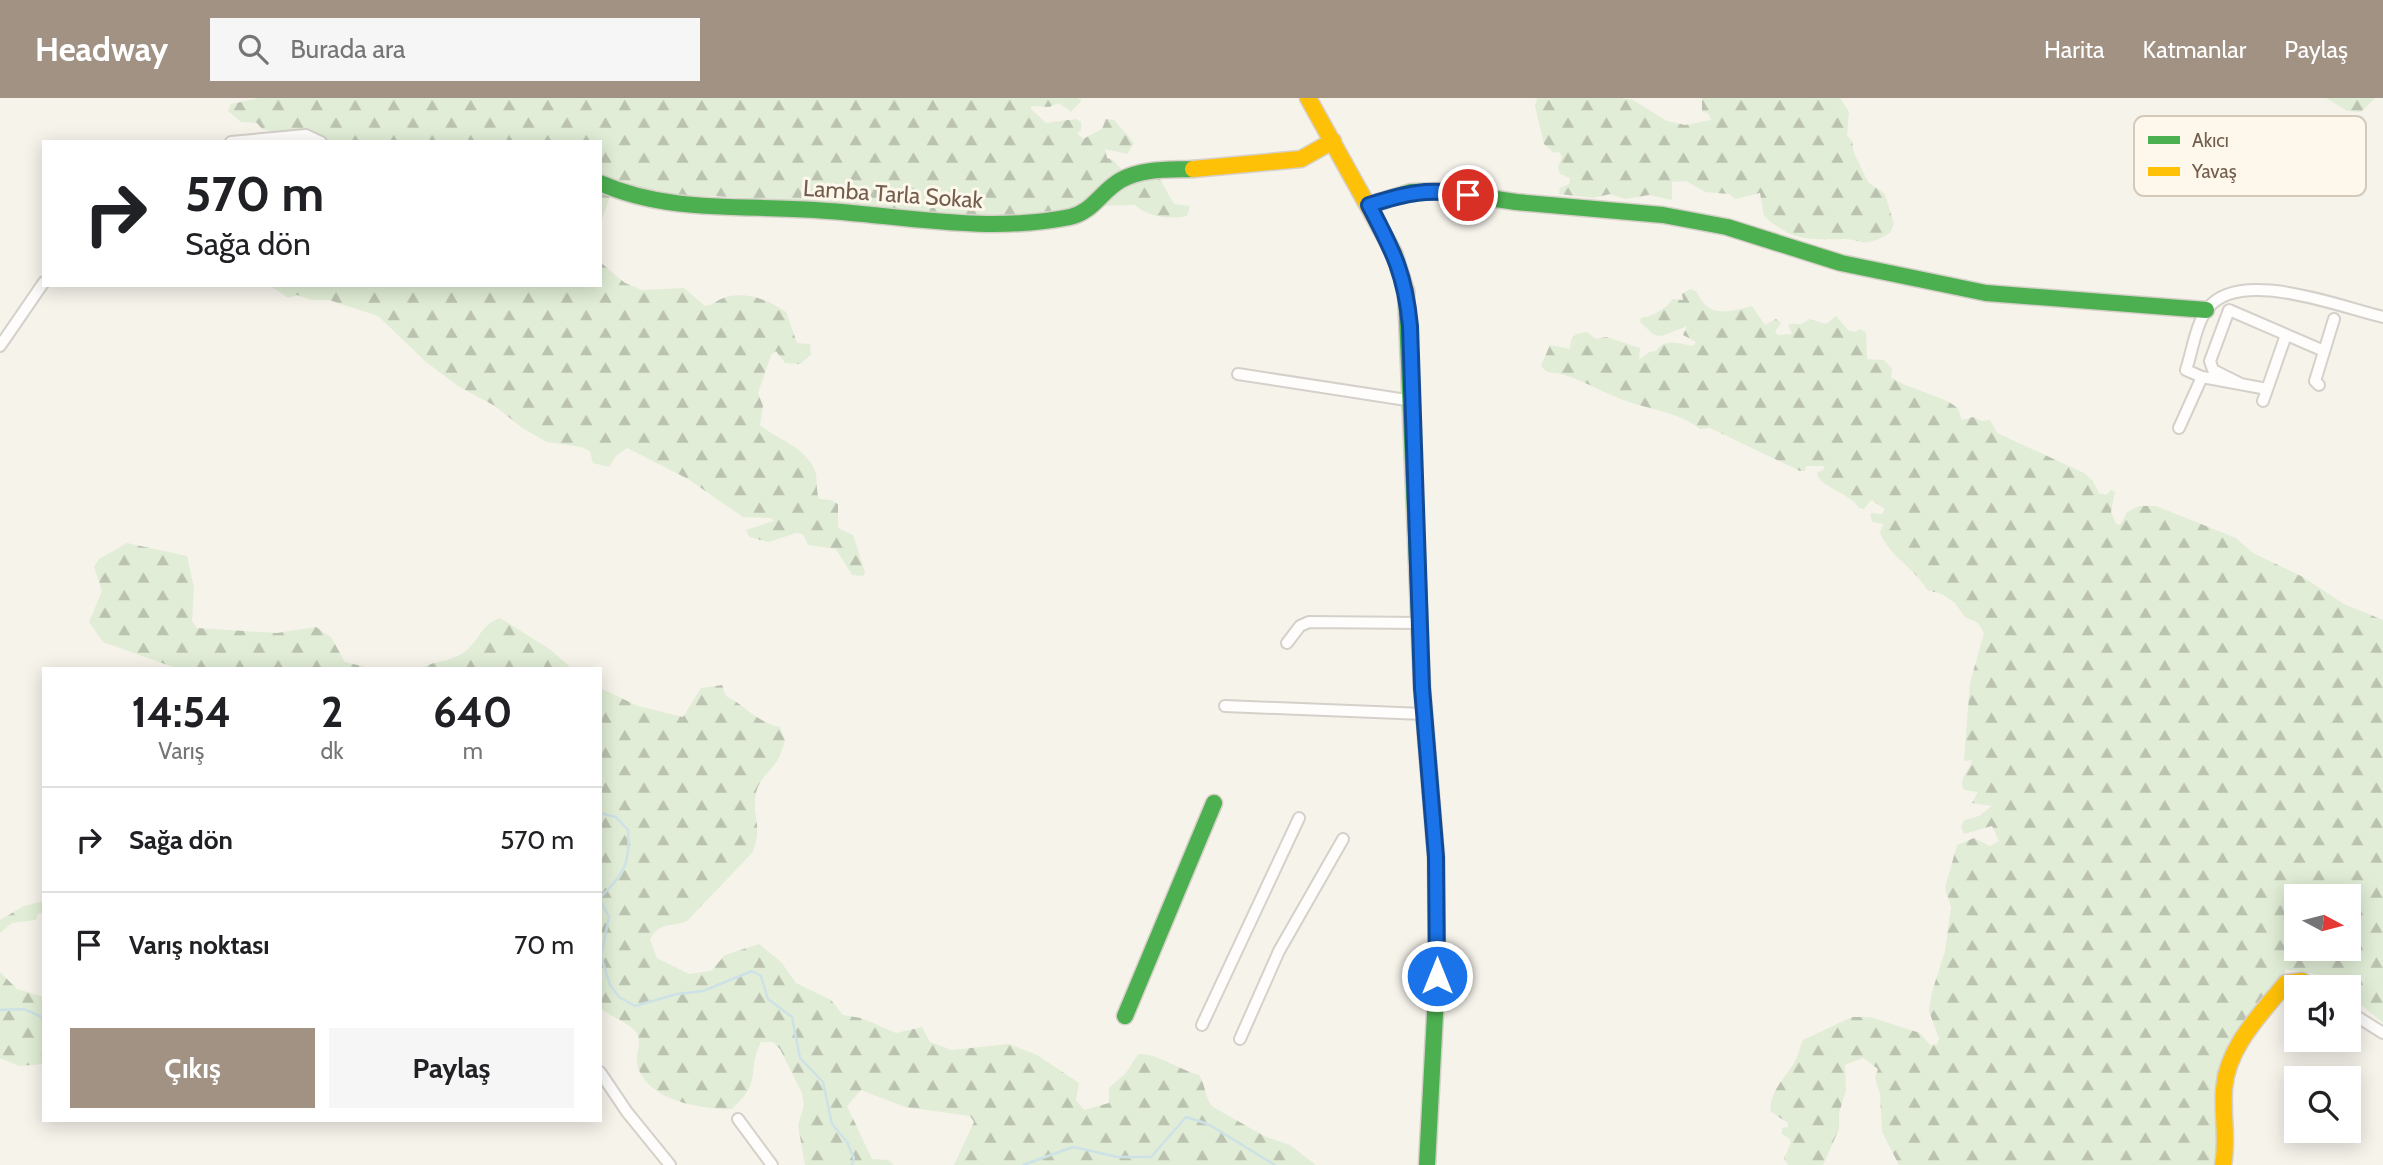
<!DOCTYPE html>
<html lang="tr">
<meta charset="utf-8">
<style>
body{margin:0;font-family:Cabin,sans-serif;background:#f6f6f6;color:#202124;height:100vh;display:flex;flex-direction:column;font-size:26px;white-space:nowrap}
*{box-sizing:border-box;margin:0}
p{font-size:23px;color:#757577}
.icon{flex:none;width:38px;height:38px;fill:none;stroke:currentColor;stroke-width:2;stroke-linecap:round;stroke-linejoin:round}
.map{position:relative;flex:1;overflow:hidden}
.sheet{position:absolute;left:42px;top:569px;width:560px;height:455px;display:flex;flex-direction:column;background:#fff;border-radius:0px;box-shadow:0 4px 18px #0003}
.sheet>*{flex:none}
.banner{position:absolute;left:42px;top:42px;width:560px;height:147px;border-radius:0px;box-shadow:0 4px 18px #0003;background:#fff;color:#202124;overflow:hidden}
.needle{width:46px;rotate:97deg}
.buttons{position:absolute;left:2284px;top:786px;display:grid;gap:14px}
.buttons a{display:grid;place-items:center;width:77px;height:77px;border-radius:0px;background:#fff;box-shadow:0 4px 18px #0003;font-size:35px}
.pin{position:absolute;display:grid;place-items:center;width:60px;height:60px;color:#fff;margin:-30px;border:4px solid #fff;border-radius:50%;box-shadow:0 2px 7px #0007}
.me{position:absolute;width:77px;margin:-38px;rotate:0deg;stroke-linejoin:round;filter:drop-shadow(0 0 5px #0008)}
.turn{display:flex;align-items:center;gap:24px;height:147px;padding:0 28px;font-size:32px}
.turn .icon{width:91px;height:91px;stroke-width:2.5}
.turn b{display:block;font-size:49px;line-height:60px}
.eta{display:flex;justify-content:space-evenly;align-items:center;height:119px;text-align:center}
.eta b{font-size:42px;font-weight:700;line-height:49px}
.button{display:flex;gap:14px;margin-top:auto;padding:14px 28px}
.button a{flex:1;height:80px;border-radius:0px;background:#a19284;color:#fff;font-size:28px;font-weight:700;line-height:80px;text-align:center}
.button a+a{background:#f6f6f6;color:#202124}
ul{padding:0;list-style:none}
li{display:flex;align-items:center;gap:21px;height:105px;padding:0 28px;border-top:2px solid #e0e0e0}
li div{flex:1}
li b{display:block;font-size:26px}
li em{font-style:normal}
header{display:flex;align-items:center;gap:42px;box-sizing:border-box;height:98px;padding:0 35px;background:#a19284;color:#fff}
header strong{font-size:33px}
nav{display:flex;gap:38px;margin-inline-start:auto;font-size:24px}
.search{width:490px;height:63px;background:#f6f6f6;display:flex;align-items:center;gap:18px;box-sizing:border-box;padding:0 24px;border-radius:0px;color:#757577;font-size:26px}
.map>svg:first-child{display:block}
.forest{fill:url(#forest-firs);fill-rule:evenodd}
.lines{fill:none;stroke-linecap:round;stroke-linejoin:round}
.stream{stroke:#cde2e6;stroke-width:2.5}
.street-casing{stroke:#d5d0c9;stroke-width:14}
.fast-casing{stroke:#d6d0c9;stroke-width:19}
.slow-casing{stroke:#d6d0c9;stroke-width:19}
.street{stroke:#fefdfc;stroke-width:10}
.fast{stroke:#4caf50;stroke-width:16}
.slow{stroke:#ffc107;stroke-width:16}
.route-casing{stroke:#114b97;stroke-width:18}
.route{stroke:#1a73e8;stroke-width:12}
.labels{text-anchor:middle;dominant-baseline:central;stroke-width:6;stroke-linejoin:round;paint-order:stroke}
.street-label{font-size:23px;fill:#735d4c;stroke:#fef8ec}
.key{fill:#fef8ec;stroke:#d4cabc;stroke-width:2}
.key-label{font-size:19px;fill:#735d4c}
</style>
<header>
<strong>Headway</strong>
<div class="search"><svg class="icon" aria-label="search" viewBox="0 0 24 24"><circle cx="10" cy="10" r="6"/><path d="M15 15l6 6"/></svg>Burada ara</div>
<nav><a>Harita</a><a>Katmanlar</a><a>Paylaş</a></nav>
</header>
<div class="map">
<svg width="2383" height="1067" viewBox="0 0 2383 1067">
<defs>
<pattern id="forest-firs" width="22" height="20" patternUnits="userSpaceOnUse" patternTransform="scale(1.75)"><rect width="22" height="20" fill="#e1edd6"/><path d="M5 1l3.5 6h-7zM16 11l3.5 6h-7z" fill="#bbc3b0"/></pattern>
</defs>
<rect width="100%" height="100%" fill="#f6f3eb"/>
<path class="forest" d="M 259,0 L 1077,0 L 1082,2 L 1071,14 L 1059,5 L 1049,9 L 1031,8 L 1031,11 L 1046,25 L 1076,21 L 1081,24 L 1081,33 L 1077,35 L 1083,41 L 1102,31 L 1106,21 L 1114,22 L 1134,45 L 1127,56 L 1105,51 L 1107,60 L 1113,62 L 1123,73 L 1160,81 L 1174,106 L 1190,108 L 1187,118 C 1170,122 1148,119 1135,107 L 1091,108 L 1002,119 L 939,117 L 840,105 L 713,98 L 666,98 L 630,90 L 622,84 L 614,87 L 600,127 L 600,44 L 260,44 L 273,38 L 271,33 L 262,31 L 257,25 L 241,24 L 228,13 L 231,6 Z
M 1537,0 L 1621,0 L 1633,2 L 1667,23 L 1685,27 L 1711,22 L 1708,15 L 1702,14 L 1702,0 L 1840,0 L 1849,14 L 1847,38 L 1852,43 L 1854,55 L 1868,84 L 1885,96 L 1894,126 L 1890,135 C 1884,138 1877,142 1870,144 C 1862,146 1852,140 1843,141 C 1807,142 1792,143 1764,118 L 1760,95 L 1735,101 L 1729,96 L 1705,94 L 1686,83 L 1672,84 L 1672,102 L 1649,97 L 1625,101 L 1610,96 L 1593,100 L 1559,96 L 1560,90 L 1569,86 L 1570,80 L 1560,76 L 1558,69 L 1562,59 L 1559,54 L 1554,55 L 1544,46 L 1535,8 Z
M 2326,0 L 2375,0 L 2361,14 L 2347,13 Z
M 600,164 L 625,185 L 642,192 L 684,190 L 705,208 C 712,207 715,204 721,201 C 742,192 768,201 786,214 L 797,245 L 810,246 L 811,257 L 800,266 L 785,265 L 776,253 L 771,257 L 758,295 L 763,308 L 760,327 C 778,342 799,346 813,368 C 819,379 815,390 819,401 L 831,402 L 838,406 L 838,430 L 853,437 L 865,475 L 863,478 L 852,477 L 836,451 L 808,447 L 803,436 L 796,435 L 769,444 L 749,439 L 746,432 L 774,423 L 771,420 L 743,419 L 688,381 L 627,350 L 616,358 L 609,369 L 593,365 L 590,353 L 581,349 L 547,344 L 522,330 L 495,308 L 458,288 L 426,264 L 378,218 L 329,202 L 312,202 L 297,197 L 288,200 L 269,187 L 600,187 Z
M 1690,191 L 1696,193 C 1708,220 1727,215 1752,208 L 1765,227 L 1776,221 L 1781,225 L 1775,234 L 1778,237 L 1792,236 L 1788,226 L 1802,226 L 1809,221 L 1826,226 L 1836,218 L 1849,233 L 1856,234 L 1859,231 L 1866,234 L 1867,261 L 1884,262 L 1892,271 L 1891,279 C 1902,289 1951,300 1958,311 C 1960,315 1960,318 1962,322 L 1973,319 L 1982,323 L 1990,322 L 1997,335 L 2084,375 L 2093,383 L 2099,395 L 2106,397 L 2111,392 L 2115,394 L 2111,414 L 2116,426 L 2120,427 L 2127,414 L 2139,408 L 2156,408 L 2236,440 L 2253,455 L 2303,479 L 2344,506 L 2383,522 L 2383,925 L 2364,909 L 2349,904 L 2348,889 L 2331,889 L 2326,878 L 2285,871 L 2285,879 L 2231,952 L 2230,1067 L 1899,1067 L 1882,1034 L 1880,996 L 1875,980 L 1878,971 L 1863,960 L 1845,967 L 1846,993 L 1839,1015 L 1839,1031 L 1823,1067 L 1788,1067 L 1784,1060 L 1791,1045 L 1789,1040 L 1782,1036 L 1782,1030 L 1788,1029 L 1788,1025 L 1771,1014 C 1767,996 1787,978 1795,963 C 1799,956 1799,949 1803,942 L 1852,919 L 1870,919 L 1920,935 L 1930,947 L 1937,946 L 1939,941 L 1929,913 L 1932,894 L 1945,853 L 1951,809 L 1945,790 L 1957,747 L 1974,740 L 1990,748 L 1999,743 L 1992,728 L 1964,736 L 1961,729 L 1964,722 L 1979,718 L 1992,708 L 1972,705 L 1978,694 L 1964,692 C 1958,679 1969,674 1972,662 L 1964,663 L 1970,585 L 1984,535 L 1978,525 L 1965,519 L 1955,505 L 1942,496 L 1927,492 C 1914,469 1891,460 1880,435 L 1883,426 L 1872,424 L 1870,415 L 1882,416 L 1885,411 L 1871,402 L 1864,411 L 1859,410 C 1851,395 1818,389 1817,375 L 1824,371 L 1824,368 L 1806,368 L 1805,373 L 1800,373 L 1710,330 L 1700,331 C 1681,315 1652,312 1629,304 C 1607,297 1587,284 1565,277 C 1554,273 1548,278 1541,268 L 1550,247 L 1570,251 L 1571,242 L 1576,236 L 1587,234 L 1596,241 L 1606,239 L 1640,250 L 1639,262 L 1649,254 L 1656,253 C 1665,239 1680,246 1693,248 L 1696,244 L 1683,237 L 1687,228 L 1662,238 L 1654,237 L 1640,224 L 1641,220 C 1651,219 1668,210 1672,201 L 1683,202 L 1682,196 ZM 2296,798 L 2348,798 L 2348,850 L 2296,850 Z
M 127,445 L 187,458 L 194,490 L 192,523 L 197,530 L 277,535 L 316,529 L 331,539 L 345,564 L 370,570 L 176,570 L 103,544 L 89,524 L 102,493 L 94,469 L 99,461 Z
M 500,520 L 551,552 L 571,570 L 421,570 C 436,562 454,564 468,551 C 481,539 480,528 500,520 Z
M 722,587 L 726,598 C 746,608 758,625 780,629 L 785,642 C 783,648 781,657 777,663 C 770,674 759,681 756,695 C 751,716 764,729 752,755 L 687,823 C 670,830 659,823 650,842 L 657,860 L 689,876 L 711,873 L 725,857 L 759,846 L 781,864 L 796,885 L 831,902 L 843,917 L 861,920 L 896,935 L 922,929 L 930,944 L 952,952 L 1009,946 L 1037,957 L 1079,985 L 1076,1002 L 1084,1012 L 1109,1005 L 1109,990 L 1126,975 L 1138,956 C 1157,955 1180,972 1199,977 C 1206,988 1205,1001 1213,1009 L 1266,1039 L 1290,1047 L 1316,1067 L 954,1067 L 974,1024 L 970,1018 L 905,1009 L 861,992 L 847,1008 L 872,1061 L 888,1062 L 894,1067 L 805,1067 L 798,1027 L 804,1008 L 802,995 L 780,951 L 773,944 L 761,944 C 746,973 764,982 732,1011 C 701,1011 646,1003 637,966 C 635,956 643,944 636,934 C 629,925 610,918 600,910 L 600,590 L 638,608 L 683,619 L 701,590 Z
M 44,803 L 44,815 L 38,816 L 36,822 L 12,825 L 0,835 L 0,822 L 24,808 Z
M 0,874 L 17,891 L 44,899 L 44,966 L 19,968 L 0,960 Z"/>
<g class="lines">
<path class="stream" d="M 600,715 L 616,719 L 628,732 C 631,765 623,777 600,800
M 600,802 L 609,819 L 601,858 L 610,887 L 619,899 L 635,908 L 677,896 L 703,893 L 752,873 L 761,878 L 768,901 L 792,919 L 800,960 L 823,984 L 832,1026 L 847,1044 L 854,1060 L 852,1067
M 0,912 L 24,911 L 44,920
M 1023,1067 L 1073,1049 L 1118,1059 L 1151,1059 L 1186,1019 L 1208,1026 L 1275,1067"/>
<g class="street-casing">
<path id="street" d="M 231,44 L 306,37 L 321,44
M 0,248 L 44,184
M 1238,276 L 1413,303
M 2202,279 L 2267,291
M 2241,286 L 2213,272 L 2210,263 L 2229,212 L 2324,253
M 2319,287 L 2315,283 L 2334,221
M 2263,303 L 2286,237
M 2179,330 L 2202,279 L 2186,272 C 2192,254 2196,225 2208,210 C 2240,169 2340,209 2383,219
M 1287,545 L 1300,528 L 1309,524 L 1420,525
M 1225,608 L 1424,616
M 2348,913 L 2383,935
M 1202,927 L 1299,720
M 1240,941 L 1279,853 L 1343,741
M 600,974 L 627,1014 L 670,1067
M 738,1021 L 772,1067"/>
</g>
<g class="fast-casing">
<path id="fast" d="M 600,85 C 667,115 742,107 815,112 C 900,117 985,136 1070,119 C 1093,114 1101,93 1121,82 C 1143,70 1169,72 1193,71
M 1369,107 L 1411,94 L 1443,93 L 1516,104 L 1663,117 L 1727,129 L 1841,165 L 1986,195 L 2206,212
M 1406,193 L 1422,590 L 1436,759 L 1437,878 L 1427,1067
M 1125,918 L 1214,705"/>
</g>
<g class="slow-casing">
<path id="slow" d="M 1308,0 L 1394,155 L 1406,193
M 1193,71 L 1301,61 L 1333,43
M 2223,1067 C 2228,1041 2222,1017 2224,991 C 2227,949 2261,916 2286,885 L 2302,883 L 2311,889"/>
</g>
<use href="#street" class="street"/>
<use href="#fast" class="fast"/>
<use href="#slow" class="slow"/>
</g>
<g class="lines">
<g class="route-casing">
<path id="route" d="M 1437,878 L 1436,759 L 1422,590 L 1410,228 C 1405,175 1393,153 1369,107 C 1406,95 1428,90 1468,97"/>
</g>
<use href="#route" class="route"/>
</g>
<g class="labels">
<g class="street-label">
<text transform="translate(893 96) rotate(4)">Lamba Tarla Sokak</text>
</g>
</g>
<rect x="2134" y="18" width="232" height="80" rx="10" class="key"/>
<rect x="2148" y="38" width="32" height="8" fill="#4caf50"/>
<rect x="2148" y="69" width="32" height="9" fill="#ffc107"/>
<g class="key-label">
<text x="2192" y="49">Akıcı</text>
<text x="2192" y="80">Yavaş</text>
</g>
</svg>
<div class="buttons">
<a><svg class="needle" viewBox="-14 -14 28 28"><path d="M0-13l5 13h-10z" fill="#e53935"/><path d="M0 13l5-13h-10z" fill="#757577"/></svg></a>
<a><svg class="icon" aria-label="sound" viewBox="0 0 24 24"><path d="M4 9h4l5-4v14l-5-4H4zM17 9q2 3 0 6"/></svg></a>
<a><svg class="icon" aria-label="search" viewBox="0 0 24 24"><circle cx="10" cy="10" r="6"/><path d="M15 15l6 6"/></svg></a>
</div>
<div class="pin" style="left:1468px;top:97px;background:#d93025"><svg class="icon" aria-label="arrive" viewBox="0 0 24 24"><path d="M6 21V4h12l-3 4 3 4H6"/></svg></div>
<svg class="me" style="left:1437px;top:878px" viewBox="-20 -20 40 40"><circle r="17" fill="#1a73e8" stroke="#fff" stroke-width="3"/><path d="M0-11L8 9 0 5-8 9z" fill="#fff"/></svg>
<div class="banner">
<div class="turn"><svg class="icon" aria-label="right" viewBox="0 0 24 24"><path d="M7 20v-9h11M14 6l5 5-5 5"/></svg><div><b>570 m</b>Sağa dön</div></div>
</div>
<section class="sheet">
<div class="eta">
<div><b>14:54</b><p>Varış</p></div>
<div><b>2</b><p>dk</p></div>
<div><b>640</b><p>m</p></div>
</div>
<ul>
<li><svg class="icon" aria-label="right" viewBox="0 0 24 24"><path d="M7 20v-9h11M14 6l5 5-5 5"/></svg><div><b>Sağa dön</b></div><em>570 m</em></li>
<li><svg class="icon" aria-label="arrive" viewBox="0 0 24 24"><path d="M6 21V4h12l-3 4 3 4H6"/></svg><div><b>Varış noktası</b></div><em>70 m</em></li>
</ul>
<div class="button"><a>Çıkış</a><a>Paylaş</a></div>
</section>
</div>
